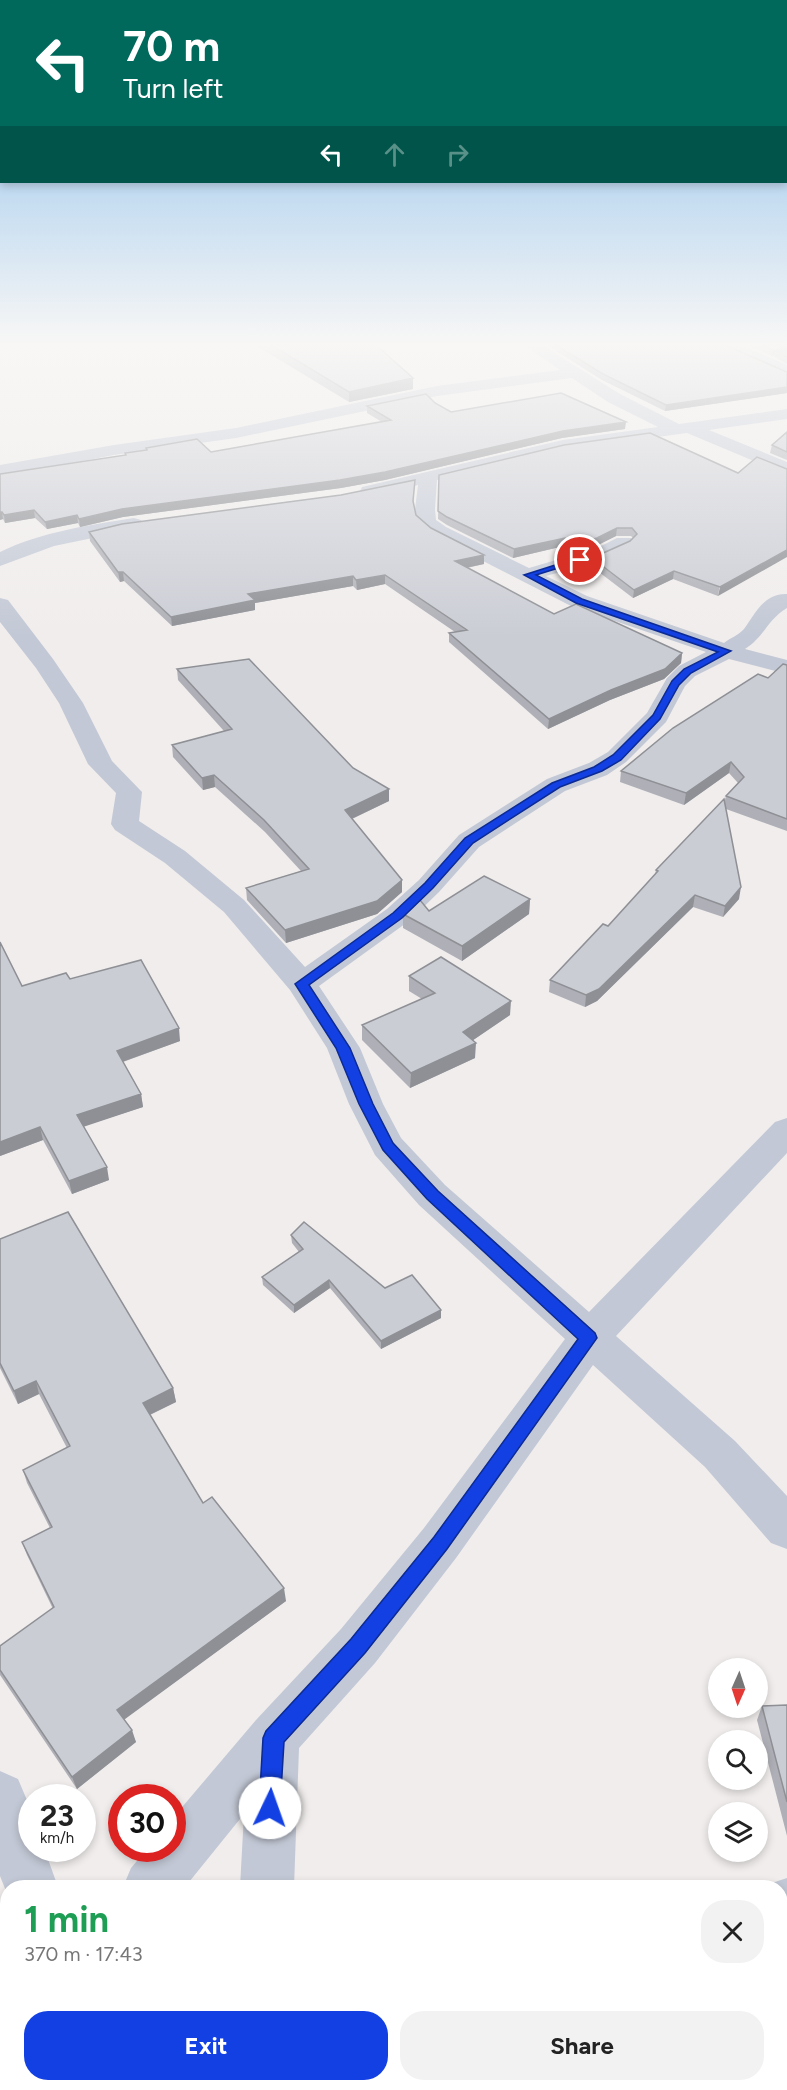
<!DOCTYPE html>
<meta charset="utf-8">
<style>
body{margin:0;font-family:Figtree,sans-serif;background:#f2f2f2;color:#222;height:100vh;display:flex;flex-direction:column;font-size:22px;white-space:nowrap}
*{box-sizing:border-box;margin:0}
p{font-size:20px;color:#767676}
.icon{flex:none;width:33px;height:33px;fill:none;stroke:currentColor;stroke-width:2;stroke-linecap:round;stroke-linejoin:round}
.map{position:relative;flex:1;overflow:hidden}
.drawer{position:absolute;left:0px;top:1880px;width:788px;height:212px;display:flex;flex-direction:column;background:#fff;border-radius:24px 24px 0 0;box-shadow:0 3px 9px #0003}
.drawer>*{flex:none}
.hud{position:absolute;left:0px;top:0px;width:788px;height:183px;box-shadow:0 3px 9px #0003;background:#00695c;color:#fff;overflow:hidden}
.needle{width:39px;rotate:183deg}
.tools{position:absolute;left:708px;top:1658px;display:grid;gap:12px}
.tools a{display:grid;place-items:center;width:60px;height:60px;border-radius:50%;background:#fff;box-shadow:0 3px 9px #0003;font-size:30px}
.speed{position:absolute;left:18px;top:1784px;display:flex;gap:12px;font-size:30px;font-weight:700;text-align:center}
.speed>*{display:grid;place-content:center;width:78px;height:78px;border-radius:50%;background:#fff;box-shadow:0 3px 9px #0003;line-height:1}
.speed small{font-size:15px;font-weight:400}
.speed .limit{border:9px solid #d22;background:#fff;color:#111}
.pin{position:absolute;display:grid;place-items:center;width:51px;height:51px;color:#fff;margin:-26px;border:3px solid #fff;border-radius:50%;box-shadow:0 2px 6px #0007}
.me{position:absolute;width:66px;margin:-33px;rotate:3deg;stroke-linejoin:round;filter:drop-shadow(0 0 4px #0008)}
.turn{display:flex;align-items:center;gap:21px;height:126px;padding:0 24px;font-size:27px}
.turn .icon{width:78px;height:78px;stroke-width:2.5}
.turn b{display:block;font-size:42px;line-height:51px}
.lanes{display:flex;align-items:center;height:57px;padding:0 24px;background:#0003;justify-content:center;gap:30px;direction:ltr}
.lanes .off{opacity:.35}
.round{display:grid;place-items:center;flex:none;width:63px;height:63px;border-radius:24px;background:#f2f2f2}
.overview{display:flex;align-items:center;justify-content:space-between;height:102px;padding:0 24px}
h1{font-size:36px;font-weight:700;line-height:45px;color:#1e9e55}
.primary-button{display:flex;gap:12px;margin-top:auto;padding:12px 24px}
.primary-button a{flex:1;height:69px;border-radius:24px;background:#1340e3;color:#fff;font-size:24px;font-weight:700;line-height:69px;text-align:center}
.primary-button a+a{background:#f2f2f2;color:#222}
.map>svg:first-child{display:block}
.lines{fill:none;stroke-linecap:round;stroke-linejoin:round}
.street{fill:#c2c8d5;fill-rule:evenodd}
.wall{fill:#afb0b7}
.shaded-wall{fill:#8e9095}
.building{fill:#cbcdd5;stroke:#8e9095;stroke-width:1.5}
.route{fill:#1340e3;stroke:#0c2a94;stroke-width:1.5}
</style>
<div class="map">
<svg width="787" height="2090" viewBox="0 0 787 2090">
<rect width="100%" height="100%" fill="#f0edec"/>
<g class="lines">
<path class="street" d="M 524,345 L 542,345 L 620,394 L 679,424 L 787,409 L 787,419 L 709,430 L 787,462 L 787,475 L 687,433 L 563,450 L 437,480 L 435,509 L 436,520 L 446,527 L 529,568 L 597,548 L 617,538 L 631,538 L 634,542 C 622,559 567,570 546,576 L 587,596 L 724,643 C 730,638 739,635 744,629 C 755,614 764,593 787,594 L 787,608 C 767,620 765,636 745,649 L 787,660 L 787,674 L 729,659 L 695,676 L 685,686 L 666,722 L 626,762 L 607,775 L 565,791 L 479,847 L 439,892 L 409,921 L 319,986 L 360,1048 L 383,1104 L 401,1138 L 445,1185 L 589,1312 L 775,1122 L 787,1118 L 787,1153 L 616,1336 L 735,1441 L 787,1496 L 787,1549 L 771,1543 L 705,1467 L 593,1365 L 456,1558 L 375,1663 L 299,1748 L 294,1887 L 240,1887 L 244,1814 L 185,1887 L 123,1887 L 131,1868 L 148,1848 L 172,1848 L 172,1819 L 256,1720 L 341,1629 L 424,1528 L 565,1339 L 419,1205 L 375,1155 L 349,1104 L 327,1048 L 290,990 L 224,912 L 165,863 L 115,830 L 111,824 L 116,793 L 88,764 L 59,703 L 36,668 L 0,622 L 0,598 L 8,600 L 53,659 L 83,703 L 112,761 L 142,792 L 139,821 L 185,851 L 244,900 L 305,967 L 387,909 L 419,880 L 459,835 L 547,779 L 589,763 L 608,752 L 647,713 L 667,678 L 679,666 L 706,652 L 571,606 L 432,535 L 417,522 L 415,509 L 418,485 L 369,497 L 362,495 L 360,491 L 362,487 L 563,440 L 658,427 L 608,402 L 572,378 L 437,396 L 236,438 L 114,455 L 0,477 L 0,465 L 114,445 L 236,428 L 437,386 L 560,370 Z
M 721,345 L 741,345 L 787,365 L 787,376 L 724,348 Z
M 134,518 L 141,520 L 144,524 L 141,528 L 54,546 L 0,566 L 0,552 C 41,532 89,525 134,518 Z
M 0,1771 L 18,1779 L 32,1812 L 32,1848 L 44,1848 L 58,1887 L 8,1887 L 8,1896 L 0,1876 Z
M 787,1878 L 787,1932 L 780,1933 L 780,1887 L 760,1887 Z
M 8,2024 L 8,2084 L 17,2084 L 0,2090 L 0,2027 Z
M 250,2084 L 309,2084 L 311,2090 L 251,2090 Z"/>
</g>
<path class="wall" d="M 255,345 L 376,345 L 413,389 L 349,402 Z
M 548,345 L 725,345 L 787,372 L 787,393 L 665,411 L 602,380 L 556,351 L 556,350 Z
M 746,345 L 787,345 L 786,354 L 787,354 L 787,364 L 775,357 L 775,355 L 772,356 Z
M 435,403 L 451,412 L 625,429 L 562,438 L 385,480 L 341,488 L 123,517 L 80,527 L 78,523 L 47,529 L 35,518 L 5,523 L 3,519 L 0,520 L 0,474 L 125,455 L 125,453 L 146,450 L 146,448 L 211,452 L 382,422 L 367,413 L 367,406 Z
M 787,432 L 787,460 L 770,453 L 772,445 Z
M 738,473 L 718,596 L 673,579 L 633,598 L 591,566 L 592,558 L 630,541 L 633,538 L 631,536 L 616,536 L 596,546 L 573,553 L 564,546 L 513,558 L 447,525 L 438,519 L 439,475 Z
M 415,480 L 413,504 L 416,515 L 431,528 L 484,564 L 467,568 L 554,614 L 682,653 L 681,663 L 664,679 L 610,700 L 548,729 L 449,642 L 449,633 L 455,632 L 385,584 L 357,590 L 353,586 L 255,603 L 255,610 L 172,626 L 124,581 L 120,582 L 90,541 L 89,532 L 341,495 Z
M 787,665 L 787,831 L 726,809 L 739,899 L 723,917 L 693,907 L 597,1001 L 585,1007 L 549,992 L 550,980 L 608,926 L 655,875 L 656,870 L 724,803 L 726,796 L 738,783 L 729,773 L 684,805 L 620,782 L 621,771 L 768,678 Z
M 177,669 L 353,768 L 389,801 L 352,819 L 402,880 L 402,892 L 377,914 L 286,943 L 247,900 L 246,888 L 301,871 L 265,832 L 215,787 L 203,790 L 173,757 L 172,745 L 224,731 L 178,680 Z
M 530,899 L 529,914 L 462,961 L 403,928 L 403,914 Z
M 409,976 L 510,1015 L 473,1040 L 475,1058 L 410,1088 L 362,1040 L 362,1025 L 422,999 L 409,991 Z
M 70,979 L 180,1041 L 123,1062 L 141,1094 L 143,1107 L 83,1126 L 109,1180 L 72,1194 L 43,1140 L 0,1156 L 22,986 Z
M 291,1235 L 385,1288 L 441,1310 L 441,1318 L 381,1349 L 330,1288 L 294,1313 L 263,1285 L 262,1277 L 299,1252 L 292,1243 Z
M 0,1239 L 173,1388 L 176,1402 L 150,1415 L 203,1503 L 286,1601 L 124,1719 L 136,1742 L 77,1789 L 0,1675 L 0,1646 L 53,1609 L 27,1555 L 22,1542 L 50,1528 L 27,1483 L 23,1470 L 67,1448 L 39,1394 L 18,1404 L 0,1368 Z
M 787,1705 L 787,1836 L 757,1720 L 762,1706 Z
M 729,2084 L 780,2084 L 787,2090 L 731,2090 Z"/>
<path class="shaded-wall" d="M 787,348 L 787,354 L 782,354 L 776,351 L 775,355 L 772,356 L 773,350 Z
M 413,378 L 413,389 L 349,402 L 349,392 Z
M 787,387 L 787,393 L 665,411 L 666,405 Z
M 626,422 L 625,429 L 562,438 L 385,480 L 341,488 L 123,517 L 80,527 L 79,519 L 122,509 L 563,431 Z
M 34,510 L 35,518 L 5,523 L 4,515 Z
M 0,512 L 2,512 L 3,519 L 0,520 Z
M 77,515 L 78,523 L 47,529 L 45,522 Z
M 617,528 L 616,536 L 596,546 L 573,553 L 574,544 Z
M 565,538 L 564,546 L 513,558 L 514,549 Z
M 787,550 L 787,557 L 718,596 L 720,587 Z
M 484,555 L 484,564 L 455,570 L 455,561 Z
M 674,571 L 673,579 L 633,598 L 634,590 Z
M 118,572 L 123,572 L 124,581 L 120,582 Z
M 385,575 L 385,584 L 357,590 L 356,580 Z
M 353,576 L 353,586 L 255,603 L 255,610 L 172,626 L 171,617 L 248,594 Z
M 682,653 L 681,663 L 664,679 L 610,700 L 548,729 L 549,719 Z
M 731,762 L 729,773 L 684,805 L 686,793 Z
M 214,775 L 215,787 L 203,790 L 202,778 Z
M 389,789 L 389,801 L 345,822 L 345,810 Z
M 402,880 L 402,892 L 377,914 L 286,943 L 285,930 Z
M 741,887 L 739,899 L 723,917 L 725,906 Z
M 695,895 L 693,907 L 597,1001 L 585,1007 L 586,995 Z
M 530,899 L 529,914 L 462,961 L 462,946 Z
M 511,1001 L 510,1015 L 463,1047 L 463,1032 Z
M 179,1028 L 180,1041 L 119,1063 L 117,1051 Z
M 476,1043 L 475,1058 L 410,1088 L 411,1073 Z
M 141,1094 L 143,1107 L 80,1128 L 77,1115 Z
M 40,1127 L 43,1140 L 0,1156 L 0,1142 Z
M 107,1167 L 109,1180 L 72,1194 L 69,1181 Z
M 329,1280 L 330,1288 L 294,1313 L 294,1305 Z
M 441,1310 L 441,1318 L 381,1349 L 381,1341 Z
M 36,1381 L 39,1394 L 18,1404 L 14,1391 Z
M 173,1388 L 176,1402 L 145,1417 L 143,1403 Z
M 284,1588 L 286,1601 L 121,1722 L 117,1710 Z
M 132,1730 L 136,1742 L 77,1789 L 72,1777 Z"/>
<path class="building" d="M 271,345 L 376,345 L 413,378 L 349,392 Z
M 556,345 L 725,345 L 787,372 L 787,387 L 666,405 L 603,374 Z
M 761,345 L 787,345 L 787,348 L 773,350 Z
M 776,351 L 787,354 L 787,357 Z
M 561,393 L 626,422 L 563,431 L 385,472 L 340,480 L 122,509 L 79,519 L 77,515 L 45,522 L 34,510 L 4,515 L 2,512 L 0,512 L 0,474 L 126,455 L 125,453 L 147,450 L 146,448 L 197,439 L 211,452 L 391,420 L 367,406 L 426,394 L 435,403 L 451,412 Z
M 787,432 L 787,452 L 772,445 Z
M 650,433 L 738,473 L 757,457 L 787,469 L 787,550 L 720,587 L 674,571 L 634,590 L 592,558 L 630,541 L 637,534 L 632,528 L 617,528 L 597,538 L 574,544 L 565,538 L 514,549 L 447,517 L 438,511 L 439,475 L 564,445 Z
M 415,480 L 413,501 L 416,515 L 431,528 L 484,555 L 455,561 L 554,614 L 576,604 L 682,653 L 665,669 L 611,690 L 549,719 L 449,633 L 467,630 L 385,575 L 356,580 L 353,576 L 248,594 L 255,600 L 171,617 L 123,572 L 118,572 L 89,532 L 122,524 L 341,495 Z
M 249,659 L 353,768 L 389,789 L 345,810 L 402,880 L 377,901 L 285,930 L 246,888 L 309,869 L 264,820 L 214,775 L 202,778 L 172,745 L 232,729 L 177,669 Z
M 783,664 L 787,665 L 787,819 L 726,796 L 744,777 L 731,762 L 686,793 L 621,771 L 673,728 L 758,674 L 768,678 Z
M 724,799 L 741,887 L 725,906 L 695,895 L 599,989 L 586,995 L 550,980 L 603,924 L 608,926 L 658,871 L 656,870 Z
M 484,876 L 530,899 L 462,946 L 403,914 L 420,900 L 429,911 Z
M 0,942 L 22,986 L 66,973 L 70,979 L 141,960 L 179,1028 L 117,1051 L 141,1094 L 77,1115 L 107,1167 L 69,1181 L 40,1127 L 0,1142 Z
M 441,957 L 511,1001 L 463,1032 L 476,1043 L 411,1073 L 362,1025 L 435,993 L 409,976 Z
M 68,1212 L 173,1388 L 143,1403 L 203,1503 L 212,1497 L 284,1588 L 117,1710 L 132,1730 L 72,1777 L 0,1670 L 0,1646 L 54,1607 L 22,1542 L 52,1527 L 23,1470 L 70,1446 L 36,1381 L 14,1391 L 0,1363 L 0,1239 Z
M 304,1222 L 385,1288 L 412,1275 L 441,1310 L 381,1341 L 329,1280 L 294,1305 L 262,1277 L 303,1249 L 291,1235 Z
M 787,1705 L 787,1802 L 762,1706 Z
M 780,1981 L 787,1981 L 787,2090 L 738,2090 L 737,2084 L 780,2084 Z"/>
<linearGradient id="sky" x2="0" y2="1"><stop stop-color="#80b9ea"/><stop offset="0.54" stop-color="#f8f7f6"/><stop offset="1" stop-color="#f8f7f6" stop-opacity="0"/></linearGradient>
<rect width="787" height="637" fill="url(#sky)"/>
<path class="route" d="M 577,558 L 584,560 L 536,575 L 582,599 L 731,651 L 691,673 L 679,685 L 660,719 L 621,760 L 602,771 L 560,787 L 473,843 L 433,888 L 402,918 L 309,985 L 350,1048 L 373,1104 L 393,1143 L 438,1191 L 595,1333 L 597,1338 L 447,1549 L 365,1653 L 284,1742 L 280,1808 L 277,1816 L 270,1819 L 262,1816 L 259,1808 L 263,1738 L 266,1731 L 351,1639 L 434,1537 L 578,1339 L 427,1199 L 383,1150 L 359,1104 L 336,1048 L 295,984 L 393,913 L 425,883 L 465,838 L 552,783 L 594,767 L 613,755 L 653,715 L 672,681 L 684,669 L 718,652 L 576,603 L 524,575 Z"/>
</svg>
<div class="tools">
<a><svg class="needle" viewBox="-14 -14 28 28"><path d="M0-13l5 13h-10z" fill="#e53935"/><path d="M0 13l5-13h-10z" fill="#767676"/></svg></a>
<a><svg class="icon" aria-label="search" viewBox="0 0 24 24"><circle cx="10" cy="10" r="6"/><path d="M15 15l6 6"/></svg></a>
<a><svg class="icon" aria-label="layers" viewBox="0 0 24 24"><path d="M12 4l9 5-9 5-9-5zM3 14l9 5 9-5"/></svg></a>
</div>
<div class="speed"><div>23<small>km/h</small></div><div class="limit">30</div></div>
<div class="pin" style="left:580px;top:560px;background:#d93025"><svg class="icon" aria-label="arrive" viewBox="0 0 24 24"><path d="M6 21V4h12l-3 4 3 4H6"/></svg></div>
<svg class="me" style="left:270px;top:1808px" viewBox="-20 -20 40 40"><circle r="19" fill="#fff"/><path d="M0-13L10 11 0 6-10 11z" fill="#1340e3"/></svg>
<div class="hud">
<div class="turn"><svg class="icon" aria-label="left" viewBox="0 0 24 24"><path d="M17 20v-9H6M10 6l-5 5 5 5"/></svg><div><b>70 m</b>Turn left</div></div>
<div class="lanes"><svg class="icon" aria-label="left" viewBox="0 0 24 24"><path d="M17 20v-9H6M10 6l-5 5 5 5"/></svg><svg class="icon off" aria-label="ahead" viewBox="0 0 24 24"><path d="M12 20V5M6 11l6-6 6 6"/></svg><svg class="icon off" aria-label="right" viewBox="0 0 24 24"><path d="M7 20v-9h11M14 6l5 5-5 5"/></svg></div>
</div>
<section class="drawer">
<div class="overview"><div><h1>1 min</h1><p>370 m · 17:43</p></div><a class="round"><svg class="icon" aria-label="close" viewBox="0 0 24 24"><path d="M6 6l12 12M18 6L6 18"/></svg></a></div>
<div class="primary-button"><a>Exit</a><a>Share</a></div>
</section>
</div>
